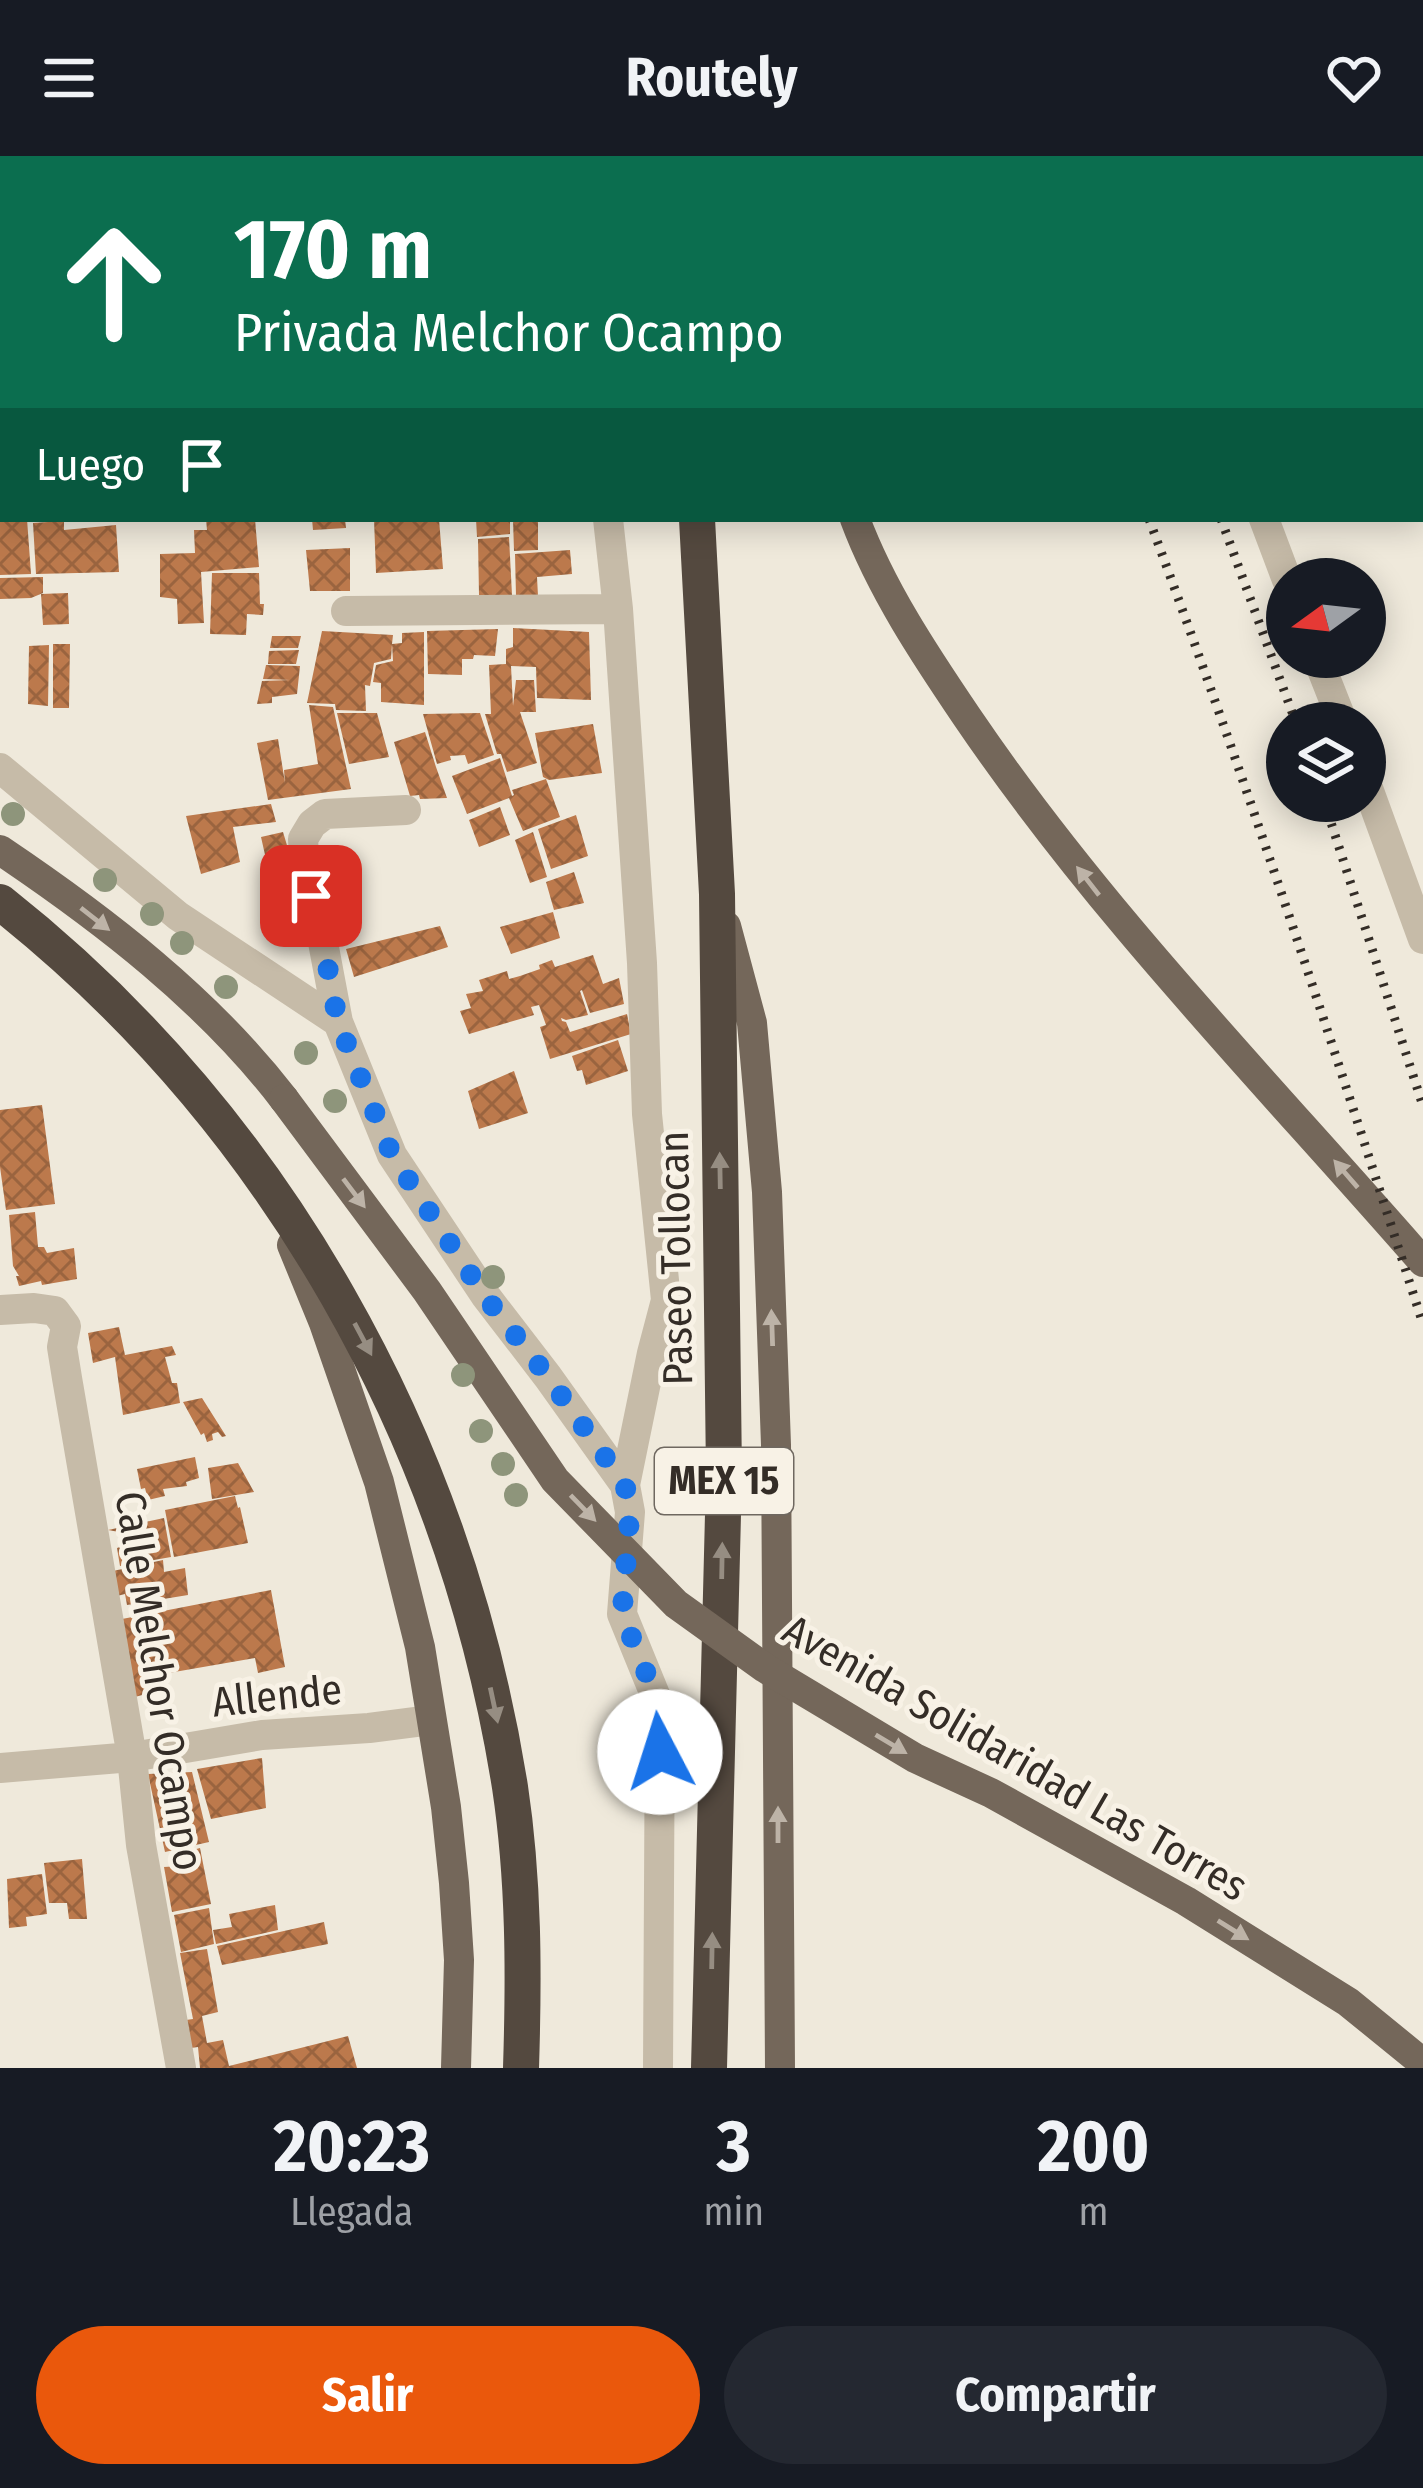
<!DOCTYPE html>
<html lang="es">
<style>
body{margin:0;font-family:"Fira Sans Condensed",sans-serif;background:#242831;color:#f1f3f6;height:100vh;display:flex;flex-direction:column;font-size:45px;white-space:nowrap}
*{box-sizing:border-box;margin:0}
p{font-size:39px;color:#9ea1a6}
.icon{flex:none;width:66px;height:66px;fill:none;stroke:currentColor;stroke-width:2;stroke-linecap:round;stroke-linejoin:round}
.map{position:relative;height:1912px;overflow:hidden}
.side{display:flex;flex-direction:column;background:#171b24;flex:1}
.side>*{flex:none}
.guide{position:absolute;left:0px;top:0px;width:1425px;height:366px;box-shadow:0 6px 30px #0003;background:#0b6e4f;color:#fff;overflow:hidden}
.needle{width:78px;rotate:255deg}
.controls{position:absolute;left:1266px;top:402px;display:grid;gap:24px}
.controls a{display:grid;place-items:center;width:120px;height:120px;border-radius:50%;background:#171b24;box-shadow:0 6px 30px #0003;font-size:60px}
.pin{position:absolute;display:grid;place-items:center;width:102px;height:102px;color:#fff;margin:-51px;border-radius:24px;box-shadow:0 6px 18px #0006}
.me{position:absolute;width:132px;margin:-66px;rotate:355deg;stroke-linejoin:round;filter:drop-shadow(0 0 9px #0008)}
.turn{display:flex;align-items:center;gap:42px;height:252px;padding:0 36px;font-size:54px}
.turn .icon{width:156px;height:156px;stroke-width:2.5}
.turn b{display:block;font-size:84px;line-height:102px}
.then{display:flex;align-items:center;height:114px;padding:0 36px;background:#0003;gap:24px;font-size:45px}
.eta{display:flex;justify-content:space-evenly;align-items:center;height:204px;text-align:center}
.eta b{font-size:72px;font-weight:700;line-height:84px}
.cta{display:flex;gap:24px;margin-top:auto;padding:24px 36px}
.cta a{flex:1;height:138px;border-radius:72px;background:#ea580c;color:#fff;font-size:48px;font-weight:700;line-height:138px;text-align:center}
.cta a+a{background:#242831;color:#f1f3f6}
header{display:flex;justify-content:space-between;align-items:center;height:156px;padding:0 36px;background:#171b24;font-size:54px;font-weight:700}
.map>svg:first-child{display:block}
.building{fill:url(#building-cross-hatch)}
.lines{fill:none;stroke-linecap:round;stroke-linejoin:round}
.minor{stroke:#c6bba8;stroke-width:30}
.major{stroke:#74675a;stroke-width:30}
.highway{stroke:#54493f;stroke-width:36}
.rail{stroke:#342d27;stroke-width:9;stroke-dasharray:3 9;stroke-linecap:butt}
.major-bridge{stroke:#74675a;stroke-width:30}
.tree{fill:#8e957b}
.oneway{fill:#bdb3a7}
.oneway2{fill:#968d82}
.route{stroke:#1a73e8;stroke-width:21;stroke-dasharray:0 37.8}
.labels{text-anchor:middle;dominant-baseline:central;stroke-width:10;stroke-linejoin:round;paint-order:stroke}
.shield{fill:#f8f2e6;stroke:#6f6860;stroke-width:3}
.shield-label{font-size:39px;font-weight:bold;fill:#342d27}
.street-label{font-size:42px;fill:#342d27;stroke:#f8f2e6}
</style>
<header><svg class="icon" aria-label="menu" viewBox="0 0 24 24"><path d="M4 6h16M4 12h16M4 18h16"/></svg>Routely<svg class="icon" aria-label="heart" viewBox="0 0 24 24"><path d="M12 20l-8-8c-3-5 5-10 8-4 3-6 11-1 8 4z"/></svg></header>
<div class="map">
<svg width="1423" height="1912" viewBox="0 0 1423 1912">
<defs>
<pattern id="building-cross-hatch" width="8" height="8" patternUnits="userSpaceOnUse" patternTransform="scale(3)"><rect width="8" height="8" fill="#bc794c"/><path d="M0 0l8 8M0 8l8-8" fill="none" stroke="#9a643f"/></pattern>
</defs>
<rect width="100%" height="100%" fill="#efe9db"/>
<path class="building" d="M 0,363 L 27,363 L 31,418 L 0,419 Z
M 48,363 L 64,363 L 64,374 L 116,369 L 119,416 L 36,418 L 33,367 L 48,366 Z
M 206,363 L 255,363 L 259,411 L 201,416 L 204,467 L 178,468 L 177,443 L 160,441 L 160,398 L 195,397 L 194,374 L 207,374 Z
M 312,363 L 345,363 L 346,372 L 313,374 Z
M 374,363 L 439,363 L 443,413 L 376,417 Z
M 476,363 L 510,363 L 510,378 L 477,381 Z
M 513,363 L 538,363 L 538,394 L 514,395 Z
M 509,381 L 512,439 L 479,439 L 478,383 Z
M 350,392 L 350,435 L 310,435 L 306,394 Z
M 570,394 L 572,418 L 537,421 L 538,440 L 516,440 L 515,398 Z
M 212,417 L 259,417 L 260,448 L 264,448 L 263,459 L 247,458 L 246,479 L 210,478 Z
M 43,421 L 43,437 L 31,442 L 0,443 L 0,422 Z
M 68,437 L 69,468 L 43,469 L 41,438 Z
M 513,472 L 589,476 L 591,544 L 537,542 L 536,511 L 511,510 L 513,550 L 516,524 L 534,524 L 536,556 L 520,556 L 537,607 L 507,616 L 501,598 L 497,598 L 485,558 L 491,558 L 489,509 L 506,508 L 506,493 L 513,491 Z
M 498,473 L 495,500 L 474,499 L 473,503 L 462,503 L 462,519 L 428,518 L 427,475 Z
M 322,475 L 393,479 L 392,488 L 402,487 L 402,477 L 424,476 L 424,549 L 381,546 L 381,527 L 373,526 L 376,509 L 393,505 L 392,488 L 391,503 L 374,507 L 370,530 L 365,529 L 366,555 L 336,554 L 335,548 L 307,547 Z
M 272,480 L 301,480 L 298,492 L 270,492 Z
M 53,488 L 70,488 L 69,552 L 53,552 Z
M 49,489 L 48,550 L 28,548 L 29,490 Z
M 299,494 L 296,508 L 268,508 L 269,495 Z
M 266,509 L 300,510 L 297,538 L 272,541 L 272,547 L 257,548 L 262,525 L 290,524 L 263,523 Z
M 309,549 L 333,551 L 351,633 L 268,644 L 257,587 L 278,583 L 285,627 L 284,614 L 318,608 Z
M 337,557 L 377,557 L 389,601 L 349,608 Z
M 480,557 L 494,599 L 468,608 L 465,599 L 450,600 L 451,604 L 437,608 L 423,558 Z
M 593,568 L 602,617 L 549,624 L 543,621 L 535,577 Z
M 425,576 L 436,611 L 447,642 L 420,643 L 419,639 L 410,640 L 394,586 Z
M 500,602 L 512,640 L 514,639 L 512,634 L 546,623 L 560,661 L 523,675 L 509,642 L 467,658 L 452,620 Z
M 271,648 L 276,666 L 233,671 L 240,706 L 201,718 L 186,660 Z
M 500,651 L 510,679 L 479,691 L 469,664 Z
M 576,659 L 588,700 L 551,713 L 538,673 Z
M 283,676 L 292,706 L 268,712 L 261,681 Z
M 533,676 L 547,721 L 530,727 L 515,684 Z
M 574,716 L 584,747 L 554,754 L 546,726 Z
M 553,756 L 560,782 L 511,798 L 500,771 Z
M 440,770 L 448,791 L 354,821 L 346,793 Z
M 593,799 L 603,828 L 619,822 L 624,848 L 590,857 L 582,834 L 580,835 L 588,859 L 566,864 L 561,862 L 562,865 L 566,866 L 570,876 L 627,858 L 631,878 L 550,903 L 540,871 L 546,869 L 539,849 L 531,851 L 534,859 L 469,878 L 460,855 L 471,852 L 466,838 L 483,835 L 479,824 L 507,815 L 509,823 L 520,820 L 540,813 L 539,809 L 552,804 L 555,811 Z
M 618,884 L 628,915 L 586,929 L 582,914 L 577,915 L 572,900 Z
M 514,915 L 528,957 L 479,973 L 468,935 Z
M 42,949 L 55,1048 L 6,1054 L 0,1011 L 0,954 Z
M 35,1056 L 38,1091 L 44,1091 L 47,1097 L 74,1092 L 77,1123 L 42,1129 L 41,1125 L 19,1130 L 16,1120 L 19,1120 L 13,1110 L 9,1059 Z
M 119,1171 L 125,1199 L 172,1190 L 176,1199 L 165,1201 L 172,1227 L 177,1227 L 180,1247 L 123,1259 L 115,1201 L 93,1207 L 88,1177 Z
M 202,1242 L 226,1280 L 222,1281 L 218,1276 L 212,1278 L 213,1284 L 207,1286 L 204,1277 L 201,1279 L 183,1246 Z
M 195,1301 L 199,1322 L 186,1326 L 187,1330 L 163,1333 L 165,1340 L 148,1344 L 145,1332 L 141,1333 L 137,1313 Z
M 238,1307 L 254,1336 L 212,1343 L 208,1312 Z
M 235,1340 L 238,1352 L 240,1351 L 248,1387 L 174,1401 L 165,1354 Z
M 164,1362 L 171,1401 L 120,1410 L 117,1392 L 120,1391 L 119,1376 L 108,1374 Z
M 163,1404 L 164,1416 L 185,1412 L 188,1439 L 127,1449 L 125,1438 L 117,1440 L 113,1415 Z
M 271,1434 L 285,1511 L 258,1517 L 255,1502 L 157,1519 L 161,1534 L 131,1542 L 122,1463 Z
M 262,1602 L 266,1652 L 211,1663 L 197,1613 Z
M 192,1616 L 209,1686 L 165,1696 L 148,1618 Z
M 200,1692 L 211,1748 L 172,1756 L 164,1711 L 180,1710 L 178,1698 Z
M 82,1703 L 87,1763 L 69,1763 L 67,1747 L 49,1747 L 44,1707 Z
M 42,1718 L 47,1758 L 26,1761 L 27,1770 L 9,1772 L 7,1723 Z
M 275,1749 L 278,1774 L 216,1788 L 213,1774 L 232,1771 L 229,1758 Z
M 209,1752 L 214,1788 L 181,1796 L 174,1759 Z
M 324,1766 L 328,1788 L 222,1809 L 217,1790 Z
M 207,1793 L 218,1856 L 202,1860 L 207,1887 L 223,1884 L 229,1910 L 348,1880 L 357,1912 L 200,1912 L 198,1891 L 191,1892 L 186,1864 L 193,1863 L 180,1797 Z"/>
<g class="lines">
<path class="minor" d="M 551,0 L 552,3
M 1124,0 L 1126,3
M 0,280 L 3,280
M 608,363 L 618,453 L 624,542 L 642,807 L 647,958 L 666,1144 L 652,1197 L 625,1329
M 1264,363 L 1287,424
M 346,455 L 618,453
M 1317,501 L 1343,567
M 0,612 L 178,760 L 338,866 L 392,999 L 485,1139 L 548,1221 L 625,1329 L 630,1356 L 622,1458 L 660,1551 L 658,1912
M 1365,624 L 1423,783
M 338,866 L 322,781 L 305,716 L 303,683 L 312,668 L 325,658 L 406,654
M 0,1154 L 34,1152 L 55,1155 L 66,1170 L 62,1191 L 67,1222 L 132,1601 L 141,1689 L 181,1912
M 0,1612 L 132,1601 L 262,1579 L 369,1572 L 431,1564"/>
<path class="major" d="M 712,0 L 713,3
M 855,363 C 881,433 925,499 967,561 C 1100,757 1267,927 1423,1106
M 0,694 C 104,764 208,844 284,943
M 726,770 L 752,867 L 767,1036 L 776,1289 L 780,1912
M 292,1089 L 324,1167 L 379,1326 L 420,1491 L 446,1651 L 454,1727 L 459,1804 L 456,1912"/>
<path class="highway" d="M 641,0 L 642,3
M 697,363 L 717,738 L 724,1319 L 709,1912
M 0,746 C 276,964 455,1284 510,1631 C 524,1724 524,1818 521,1912"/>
<path class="rail" d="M 1000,0 L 1001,3
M 1068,0 L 1069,3
M 1149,363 C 1248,629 1336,898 1423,1168
M 1221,363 L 1296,567
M 1324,645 L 1423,950"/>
<path class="major-bridge" d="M 284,943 L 427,1135 L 555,1324 L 676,1448 L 765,1512 L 915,1602 L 991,1637 L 1186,1745 L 1348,1846 L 1423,1907"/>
</g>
<g class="tree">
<circle cx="13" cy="658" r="12"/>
<circle cx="105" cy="724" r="12"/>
<circle cx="152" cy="758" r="12"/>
<circle cx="182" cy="787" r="12"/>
<circle cx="226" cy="831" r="12"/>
<circle cx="306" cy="897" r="12"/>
<circle cx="335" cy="945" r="12"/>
<circle cx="493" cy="1121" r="12"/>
<circle cx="463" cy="1219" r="12"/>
<circle cx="481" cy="1275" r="12"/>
<circle cx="503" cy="1308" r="12"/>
<circle cx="516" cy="1339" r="12"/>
</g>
<defs><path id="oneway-solid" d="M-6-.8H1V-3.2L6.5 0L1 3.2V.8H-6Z" transform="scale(3)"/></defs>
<g class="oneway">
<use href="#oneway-solid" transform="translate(1088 725) rotate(-128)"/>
<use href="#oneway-solid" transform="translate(95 763) rotate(38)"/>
<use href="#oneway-solid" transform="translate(1346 1018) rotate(-131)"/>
<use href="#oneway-solid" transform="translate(354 1037) rotate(53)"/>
<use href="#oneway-solid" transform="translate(772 1172) rotate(-92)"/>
<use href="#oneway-solid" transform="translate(583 1352) rotate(46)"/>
<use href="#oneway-solid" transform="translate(891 1588) rotate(31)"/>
<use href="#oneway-solid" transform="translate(778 1669) rotate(-90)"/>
<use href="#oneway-solid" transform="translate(1233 1774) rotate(32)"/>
</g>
<g class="oneway2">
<use href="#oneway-solid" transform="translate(720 1015) rotate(-91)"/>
<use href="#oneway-solid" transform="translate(363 1183) rotate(62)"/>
<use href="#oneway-solid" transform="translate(722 1405) rotate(-89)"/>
<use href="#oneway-solid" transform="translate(494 1549) rotate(78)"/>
<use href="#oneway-solid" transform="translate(712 1795) rotate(-89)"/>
</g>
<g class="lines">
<path class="route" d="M 311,740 L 322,781 L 338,866 L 392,999 L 484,1139 L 548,1221 L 625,1329 L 630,1356 L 622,1458 L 660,1551 L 660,1596"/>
</g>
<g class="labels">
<rect class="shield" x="655" y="1292" width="138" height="66" rx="9"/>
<g class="shield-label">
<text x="724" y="1325">MEX 15</text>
</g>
<g class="street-label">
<text transform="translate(676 1102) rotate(-91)">Paseo Tollocan</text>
<text transform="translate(159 1525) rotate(81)">Calle Melchor Ocampo</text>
<text transform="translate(277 1540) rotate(-6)">Allende</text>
<text transform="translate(1015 1602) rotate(30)">Avenida Solidaridad Las Torres</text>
</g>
</g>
</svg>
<div class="controls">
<a><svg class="needle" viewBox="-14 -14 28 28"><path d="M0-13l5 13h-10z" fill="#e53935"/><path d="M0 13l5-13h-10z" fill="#9ea1a6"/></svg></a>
<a><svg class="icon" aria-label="layers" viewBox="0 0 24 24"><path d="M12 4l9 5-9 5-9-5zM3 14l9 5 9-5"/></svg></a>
</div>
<div class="pin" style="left:311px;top:740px;background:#d93025"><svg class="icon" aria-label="arrive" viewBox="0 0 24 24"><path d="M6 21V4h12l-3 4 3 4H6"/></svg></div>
<svg class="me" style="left:660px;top:1596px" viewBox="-20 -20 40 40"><circle r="19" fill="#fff"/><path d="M0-13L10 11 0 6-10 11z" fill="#1a73e8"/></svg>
<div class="guide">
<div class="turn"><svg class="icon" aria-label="ahead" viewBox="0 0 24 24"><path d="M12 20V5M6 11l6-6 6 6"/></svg><div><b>170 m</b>Privada Melchor Ocampo</div></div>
<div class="then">Luego<svg class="icon" aria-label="arrive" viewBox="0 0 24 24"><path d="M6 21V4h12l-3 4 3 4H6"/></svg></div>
</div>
</div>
<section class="side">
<div class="eta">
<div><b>20:23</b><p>Llegada</p></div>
<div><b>3</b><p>min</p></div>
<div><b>200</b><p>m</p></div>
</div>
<div class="cta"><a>Salir</a><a>Compartir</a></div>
</section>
